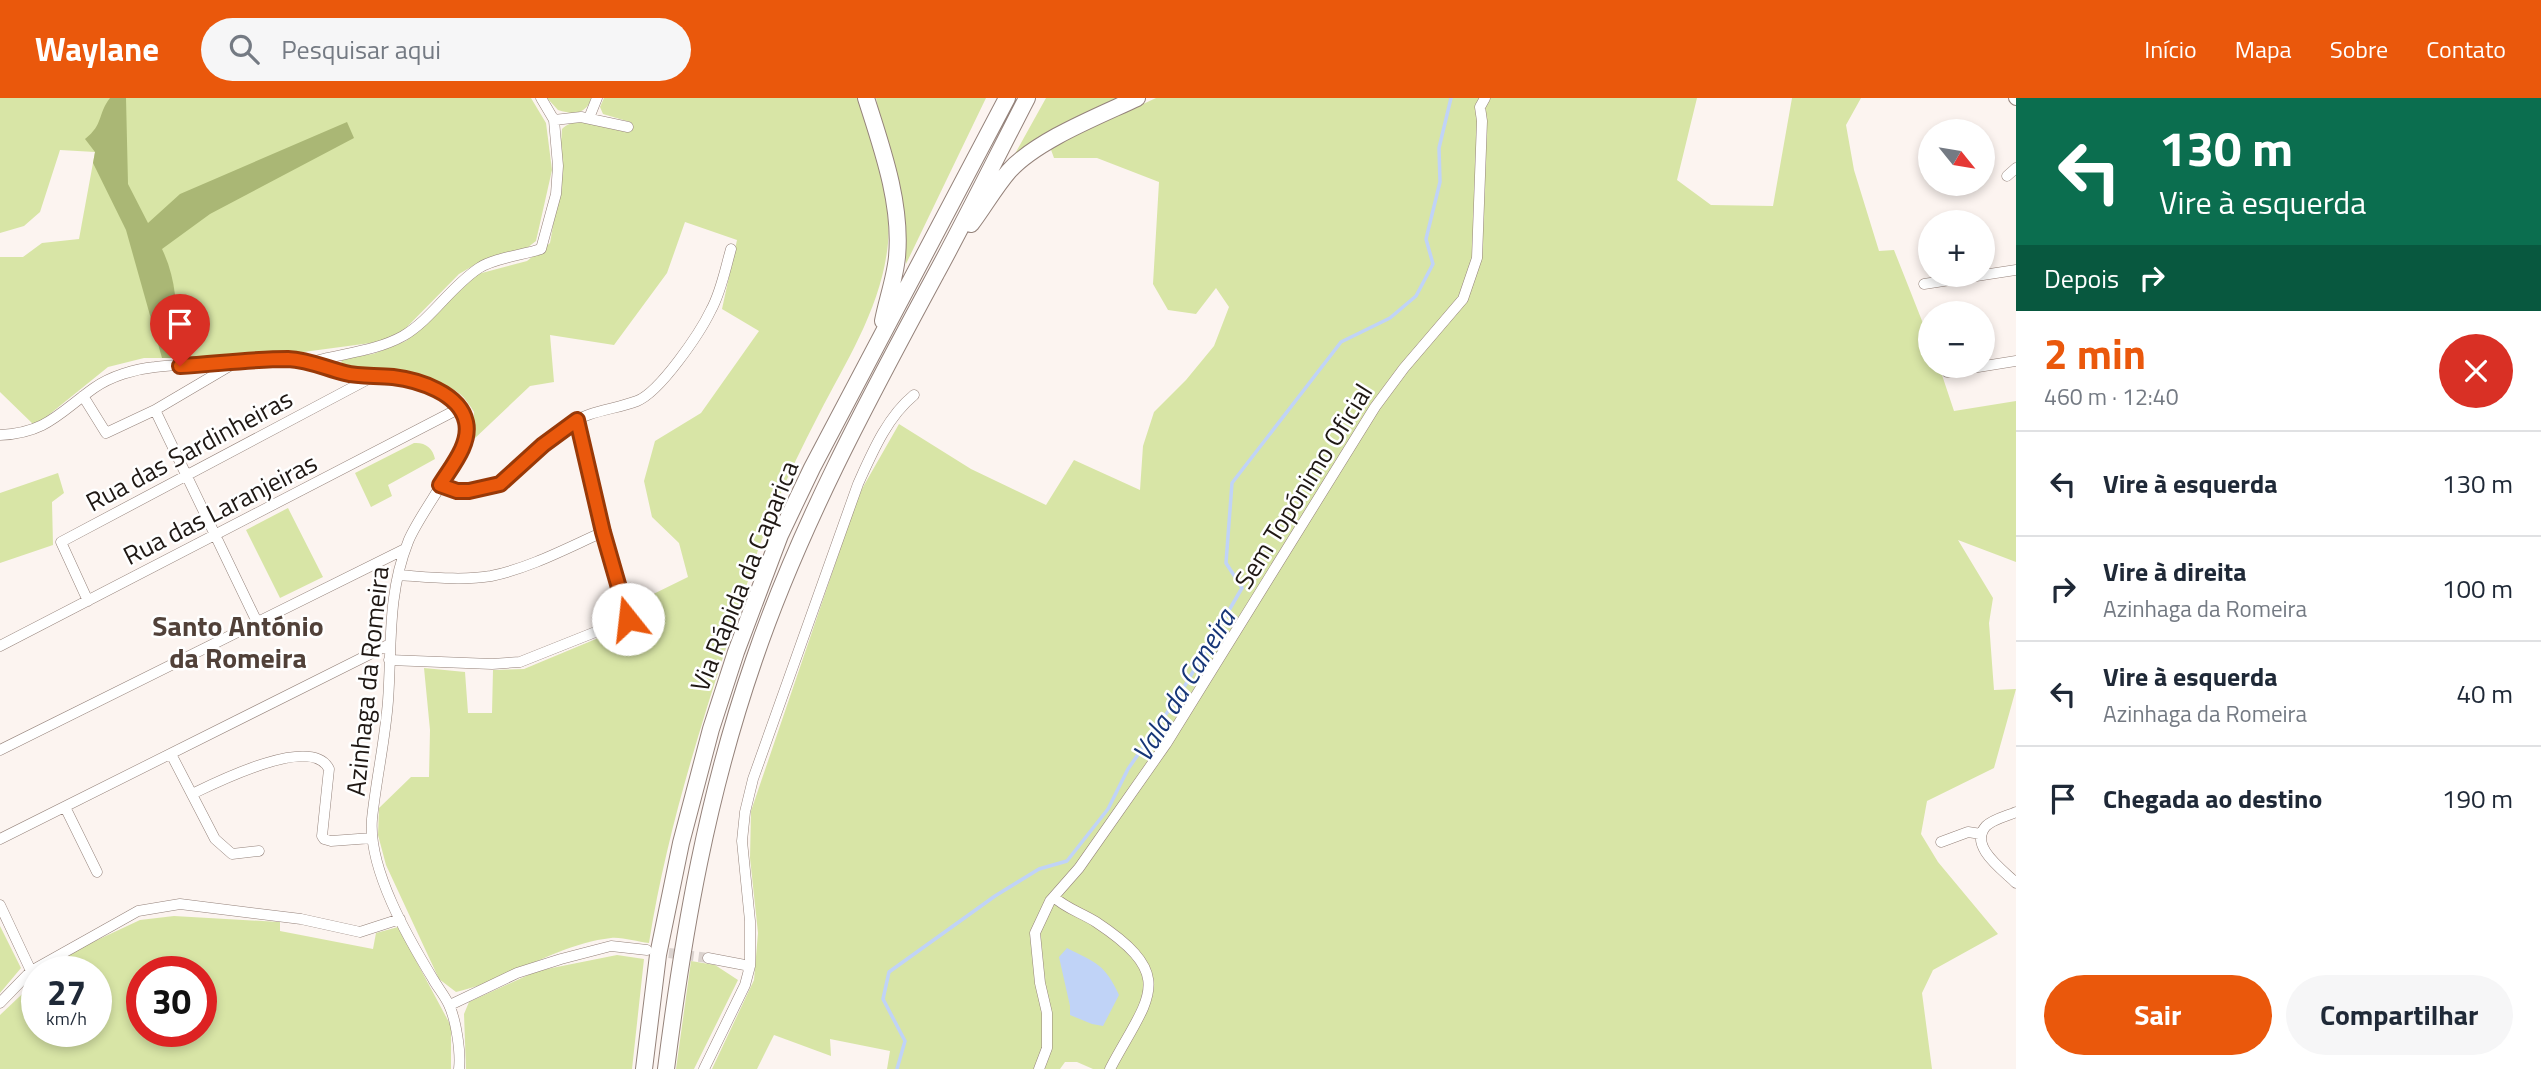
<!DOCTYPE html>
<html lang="pt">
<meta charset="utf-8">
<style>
body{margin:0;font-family:"Titillium Web",sans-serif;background:#f6f6f7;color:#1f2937;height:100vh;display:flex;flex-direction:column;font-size:26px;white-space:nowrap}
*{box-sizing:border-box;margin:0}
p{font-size:23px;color:#747a83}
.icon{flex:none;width:38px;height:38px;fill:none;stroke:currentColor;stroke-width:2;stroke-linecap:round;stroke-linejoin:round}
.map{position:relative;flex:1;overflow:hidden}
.panel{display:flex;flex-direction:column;background:#fff;width:525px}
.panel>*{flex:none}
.top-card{background:#0b6e4f;color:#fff;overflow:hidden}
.needle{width:46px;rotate:120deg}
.tools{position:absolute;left:1918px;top:21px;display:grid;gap:14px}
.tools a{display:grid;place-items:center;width:77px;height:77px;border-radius:50%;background:#fff;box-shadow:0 4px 10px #0003;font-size:35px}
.speed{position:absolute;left:21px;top:858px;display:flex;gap:14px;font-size:35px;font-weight:700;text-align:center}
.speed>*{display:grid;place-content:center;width:91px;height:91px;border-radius:50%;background:#fff;box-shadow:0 4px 10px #0003;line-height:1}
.speed small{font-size:18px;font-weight:400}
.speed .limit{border:10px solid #d22;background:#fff;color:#111}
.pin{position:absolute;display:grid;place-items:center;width:60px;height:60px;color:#fff;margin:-72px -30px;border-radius:50% 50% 50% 0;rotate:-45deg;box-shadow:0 0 7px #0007}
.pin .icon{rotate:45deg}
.me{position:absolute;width:77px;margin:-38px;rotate:344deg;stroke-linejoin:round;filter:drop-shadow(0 0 5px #0008)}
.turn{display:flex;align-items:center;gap:24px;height:147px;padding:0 28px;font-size:32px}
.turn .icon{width:91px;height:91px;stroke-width:2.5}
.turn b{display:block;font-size:49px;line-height:60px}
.then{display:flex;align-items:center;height:66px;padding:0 28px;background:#0003;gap:14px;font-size:26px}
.round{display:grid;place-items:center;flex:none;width:74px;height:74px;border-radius:37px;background:#f6f6f7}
.summary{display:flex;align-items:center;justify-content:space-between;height:119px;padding:0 28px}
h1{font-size:42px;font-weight:700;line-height:52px;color:#ea580c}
.primary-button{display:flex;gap:14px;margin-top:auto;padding:14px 28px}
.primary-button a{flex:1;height:80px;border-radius:42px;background:#ea580c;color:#fff;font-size:28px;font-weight:700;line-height:80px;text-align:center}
.primary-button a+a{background:#f6f6f7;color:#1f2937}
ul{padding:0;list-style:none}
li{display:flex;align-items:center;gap:21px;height:105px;padding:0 28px;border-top:2px solid #e0e1e3}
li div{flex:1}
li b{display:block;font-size:26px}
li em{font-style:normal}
header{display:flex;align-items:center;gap:42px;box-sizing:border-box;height:98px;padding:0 35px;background:#ea580c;color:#fff}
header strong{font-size:33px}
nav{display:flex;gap:38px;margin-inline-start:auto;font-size:24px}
.search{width:490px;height:63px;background:#f6f6f7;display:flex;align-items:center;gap:18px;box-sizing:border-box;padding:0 24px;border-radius:38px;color:#747a83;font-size:26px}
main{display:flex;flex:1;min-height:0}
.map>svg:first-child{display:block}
.green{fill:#d8e5a6;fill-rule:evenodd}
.forest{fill:#aab775}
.water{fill:#c0d3f7}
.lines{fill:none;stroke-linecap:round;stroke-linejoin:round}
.stream{stroke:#c0d3f7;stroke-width:3.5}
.minor-tunnel{stroke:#dbd3cf;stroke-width:10;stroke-dasharray:10 5;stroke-linecap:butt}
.minor-casing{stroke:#94827a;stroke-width:11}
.tertiary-casing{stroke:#94827a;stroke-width:14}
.trunk-casing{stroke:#94827a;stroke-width:18}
.minor{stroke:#fff;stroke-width:10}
.tertiary{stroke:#fff;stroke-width:12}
.trunk{stroke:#fff;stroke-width:16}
.route-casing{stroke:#983908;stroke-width:18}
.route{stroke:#ea580c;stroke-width:12}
.labels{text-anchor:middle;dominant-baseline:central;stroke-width:5;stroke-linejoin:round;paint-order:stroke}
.street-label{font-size:26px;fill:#1f1814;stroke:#fff}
.neighbourhood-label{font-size:28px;font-weight:bold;fill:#514139;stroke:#fff}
.water-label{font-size:28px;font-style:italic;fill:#173678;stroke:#fff}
</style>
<header>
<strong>Waylane</strong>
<div class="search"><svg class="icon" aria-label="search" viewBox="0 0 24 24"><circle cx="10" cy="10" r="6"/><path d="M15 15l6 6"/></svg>Pesquisar aqui</div>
<nav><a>Início</a><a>Mapa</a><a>Sobre</a><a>Contato</a></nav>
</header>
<main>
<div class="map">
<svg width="2016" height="971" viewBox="0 0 2016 971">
<rect width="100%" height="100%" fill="#fcf4f0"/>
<path class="green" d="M 0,0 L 531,0 L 546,25 L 552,72 L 536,143 L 523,153 L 483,162 L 459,176 L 403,233 L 378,244 L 281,257 L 232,260 L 144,260 L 108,269 L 35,328 L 0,294 L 0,159 L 23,159 L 42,145 L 79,141 L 95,54 L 60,52 L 40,114 L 24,128 L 0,135 Z
M 547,0 L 592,0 C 585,17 574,17 558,12 Z
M 604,0 L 859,0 C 872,38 892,106 888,145 C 882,208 847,262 819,316 C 796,360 775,405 758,452 C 716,582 670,711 649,845 C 637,844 623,839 611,840 C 557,846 509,882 456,894 L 439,881 L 386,767 L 378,737 L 379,710 L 411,679 L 429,679 L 430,632 L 424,570 L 465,574 L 468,615 L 492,615 L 493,572 L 524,571 L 639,523 L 633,506 L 688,479 L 679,445 L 652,419 L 644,383 L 655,343 L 701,315 L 759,233 L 722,211 L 737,142 L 685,124 L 667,175 L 614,247 L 550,237 L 554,284 L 530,288 L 473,342 L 474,314 C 470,308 466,301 460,296 C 434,274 374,274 341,268 L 342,260 L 373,256 L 406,243 L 478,176 L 527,163 L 550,145 L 556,110 L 562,31 C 576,16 608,29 626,34 L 630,24 L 603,16 L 600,9 Z
M 876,0 L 986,0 L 906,166 L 904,145 Z
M 1046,0 L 1122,0 L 1011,63 Z
M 1156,0 L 1697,0 L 1677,82 L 1711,107 L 1773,108 L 1792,0 L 1861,0 L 1846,27 L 1854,72 L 1879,153 L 1894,152 L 1930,243 L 1930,268 L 1939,268 L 1954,313 L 2016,303 L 2016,464 L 1958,442 L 1993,500 L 1989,525 L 1994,592 L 2016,591 L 1994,670 L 1927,703 L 1921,736 L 1938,764 L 1998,836 L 1933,872 L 1922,895 L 1932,971 L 1093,971 L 1077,964 L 1065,964 L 1060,971 L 887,971 L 890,953 L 830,941 L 831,958 L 774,937 L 757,971 L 712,971 L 754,882 L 758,835 L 750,760 L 751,713 L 859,396 L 899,326 L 971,371 L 1046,407 L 1074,362 L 1140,392 L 1143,348 L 1154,314 L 1186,282 L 1214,248 L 1229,209 L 1216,190 L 1196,216 L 1168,212 L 1153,186 L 1159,84 L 1097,60 L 1054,60 L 1050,49 Z
M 414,345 C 425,344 433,350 435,361 L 388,387 L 392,398 L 371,409 L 355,375 Z
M 58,375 L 64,395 L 52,404 L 53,447 L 0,465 L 0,395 Z
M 288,410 L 323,479 L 280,500 L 246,432 Z
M 174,818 L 280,824 L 280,833 L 373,851 L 376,835 L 398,829 L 451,928 L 451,971 L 0,971 L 0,917 L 37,882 L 37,933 L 96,933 L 96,873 L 48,873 L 78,851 L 140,822 ZM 142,873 L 201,873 L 201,933 L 142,933 Z
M 0,828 L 21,870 L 0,895 Z
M 617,857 L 644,861 L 632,971 L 466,971 L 464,916 L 469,904 L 537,873 Z
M 691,863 L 715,867 L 738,882 L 694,971 L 676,971 Z"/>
<path class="forest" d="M 110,0 L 126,0 L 128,86 L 148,125 L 180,96 L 347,24 L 354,40 L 210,116 L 162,151 C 179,186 177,222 177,260 L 162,260 L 126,132 L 93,65 L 95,54 L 85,41 C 104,26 97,17 110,0 Z"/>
<path class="water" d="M 1067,850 C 1096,865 1105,866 1119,897 L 1103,928 L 1092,926 L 1070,917 L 1070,908 L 1059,859 Z"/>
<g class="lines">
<path class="stream" d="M 897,971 L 905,943 L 883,901 L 889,874 L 995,798 L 1039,771 L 1067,763 L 1108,711 L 1128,671 L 1180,596 L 1242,490 L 1226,465 L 1232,385 L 1341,244 L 1390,220 L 1416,198 L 1433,166 L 1426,141 L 1440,84 L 1439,50 L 1451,0"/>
<path class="minor-tunnel" d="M 654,853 L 708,860"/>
<g class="minor-casing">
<path id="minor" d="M 589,20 L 597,0
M 554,22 L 581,19 L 628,29
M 2007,78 L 2016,70
M 1924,186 L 2016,172
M 315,263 C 344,255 376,253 403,238 C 432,221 450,189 479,170 C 494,160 523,157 541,151 L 556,96 L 558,68 L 554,22 L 541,0
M 1947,274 L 2016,263
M 83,298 L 106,335 L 155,312 L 233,266
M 155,312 L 257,524
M 0,337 C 46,335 59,315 94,290 C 111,278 135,271 155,269 C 177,266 199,267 221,265 C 250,264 281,259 310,263 C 326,266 340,274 356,277 C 390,281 453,280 466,322 C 474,350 419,414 408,444 C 387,497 392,548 388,603 C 385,643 376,682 372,721 C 368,771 408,840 433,881 C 438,890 445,898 449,907 C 456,922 461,954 459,971
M 440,387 C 502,407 522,359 567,328 C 589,312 613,312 637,303 C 660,294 700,235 711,212 C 721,194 725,172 731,151
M 398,477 C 428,479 461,483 491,478 C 530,470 567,450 603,434
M 88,503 L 61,444 L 374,278
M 0,548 L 460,310
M 389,562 L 492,566 L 520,564 L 628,521 L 603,434 L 577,322
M 0,652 L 405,451
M 171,656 L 215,741 L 232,756 L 259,753
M 192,696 C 217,684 312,636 329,671 L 322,738 L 324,741 L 331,743 L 372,740
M 65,709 L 97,774
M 2016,714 C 2007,718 1993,721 1986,728 C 1968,748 2003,772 2016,785
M 0,741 L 388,547
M 1941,744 L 1968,734 L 1981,736
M 1054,799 C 1065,810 1082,815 1096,824 C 1179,879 1148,899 1110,971
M 0,807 L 31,873
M 750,868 L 750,823 L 742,743 L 745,714 L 753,681 L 858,386 C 872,355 887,319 914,297
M 0,905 L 31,873 L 138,813 L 180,806 L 301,821 L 360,834 L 400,821
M 450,907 L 517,875 L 561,861 L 611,848 L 647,852
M 704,971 L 745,887 L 750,868 L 708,860
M 1039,971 L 1047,950 L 1047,915 L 1040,885 L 1035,835 L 1050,803 L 1079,770 L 1166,646 L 1375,309 L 1404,270 L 1463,201 L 1477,160 L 1482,23 L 1480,9 L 1485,0"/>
</g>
<g class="tertiary-casing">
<path id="tertiary" d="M 2015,0 L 2016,1"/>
</g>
<g class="trunk-casing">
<path id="trunk" d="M 866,0 C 882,50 902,106 897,159 C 895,180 887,202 883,223
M 971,126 C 984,109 995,89 1009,73 C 1037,42 1099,18 1137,0
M 644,971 L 658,857 L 681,745 L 711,631 L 736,554 L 780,437 L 812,370 L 1007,0
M 666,971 C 684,830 707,698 754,562 C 800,427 869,300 937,174 C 968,117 997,58 1027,0"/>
</g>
<use href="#minor" class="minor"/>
<use href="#tertiary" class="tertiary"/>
<use href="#trunk" class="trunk"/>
</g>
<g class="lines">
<g class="route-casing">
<path id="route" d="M 180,268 C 216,266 252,261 288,261 C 309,262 325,270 345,275 C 360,279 377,277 393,279 C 418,282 460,295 466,324 C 471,346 451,369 440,387 L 457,393 L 469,393 L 500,386 L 543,347 L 577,322 L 603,434 L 628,521"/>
</g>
<use href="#route" class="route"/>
</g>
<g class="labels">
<g class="street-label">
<text transform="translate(189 352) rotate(-28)">Rua das Sardinheiras</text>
<text transform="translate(1303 388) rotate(-58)">Sem Topónimo Oficial</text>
<text transform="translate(220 411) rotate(-27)">Rua das Laranjeiras</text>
<text transform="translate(744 478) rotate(-68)">Via Rápida da Caparica</text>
<text transform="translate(367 583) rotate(-84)">Azinhaga da Romeira</text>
</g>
<g class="neighbourhood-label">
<text x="238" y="527">Santo António<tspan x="238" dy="32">da Romeira</tspan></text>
</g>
<g class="water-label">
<text transform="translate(1183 587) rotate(-59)">Vala da Caneira</text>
</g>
</g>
</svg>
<div class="tools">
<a><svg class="needle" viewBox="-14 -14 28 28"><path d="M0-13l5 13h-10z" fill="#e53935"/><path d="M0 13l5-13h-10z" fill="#747a83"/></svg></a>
<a>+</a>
<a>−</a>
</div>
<div class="speed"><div>27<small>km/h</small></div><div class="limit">30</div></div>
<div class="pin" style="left:180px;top:268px;background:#d93025"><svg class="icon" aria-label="arrive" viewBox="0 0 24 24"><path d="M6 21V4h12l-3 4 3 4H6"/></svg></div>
<svg class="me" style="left:628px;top:521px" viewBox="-20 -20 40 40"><circle r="19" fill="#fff"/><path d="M0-13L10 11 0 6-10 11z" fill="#ea580c"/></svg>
</div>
<section class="panel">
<div class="top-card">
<div class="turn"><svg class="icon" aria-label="left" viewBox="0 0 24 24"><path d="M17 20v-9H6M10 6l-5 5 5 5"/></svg><div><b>130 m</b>Vire à esquerda</div></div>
<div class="then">Depois<svg class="icon" aria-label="right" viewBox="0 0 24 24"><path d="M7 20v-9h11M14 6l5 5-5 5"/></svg></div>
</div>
<div class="summary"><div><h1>2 min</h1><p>460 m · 12:40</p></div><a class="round" style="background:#d93025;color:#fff"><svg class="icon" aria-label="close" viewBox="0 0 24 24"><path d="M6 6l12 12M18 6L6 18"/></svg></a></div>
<ul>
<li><svg class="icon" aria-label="left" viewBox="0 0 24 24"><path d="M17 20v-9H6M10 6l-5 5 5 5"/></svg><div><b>Vire à esquerda</b></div><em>130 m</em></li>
<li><svg class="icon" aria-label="right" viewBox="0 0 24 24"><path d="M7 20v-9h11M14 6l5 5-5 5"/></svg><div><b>Vire à direita</b><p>Azinhaga da Romeira</p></div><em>100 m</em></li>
<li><svg class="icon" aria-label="left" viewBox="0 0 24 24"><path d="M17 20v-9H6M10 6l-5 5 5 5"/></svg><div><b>Vire à esquerda</b><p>Azinhaga da Romeira</p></div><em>40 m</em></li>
<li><svg class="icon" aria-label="arrive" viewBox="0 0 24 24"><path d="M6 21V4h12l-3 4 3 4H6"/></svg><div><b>Chegada ao destino</b></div><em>190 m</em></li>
</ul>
<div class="primary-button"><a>Sair</a><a>Compartilhar</a></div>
</section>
</main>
